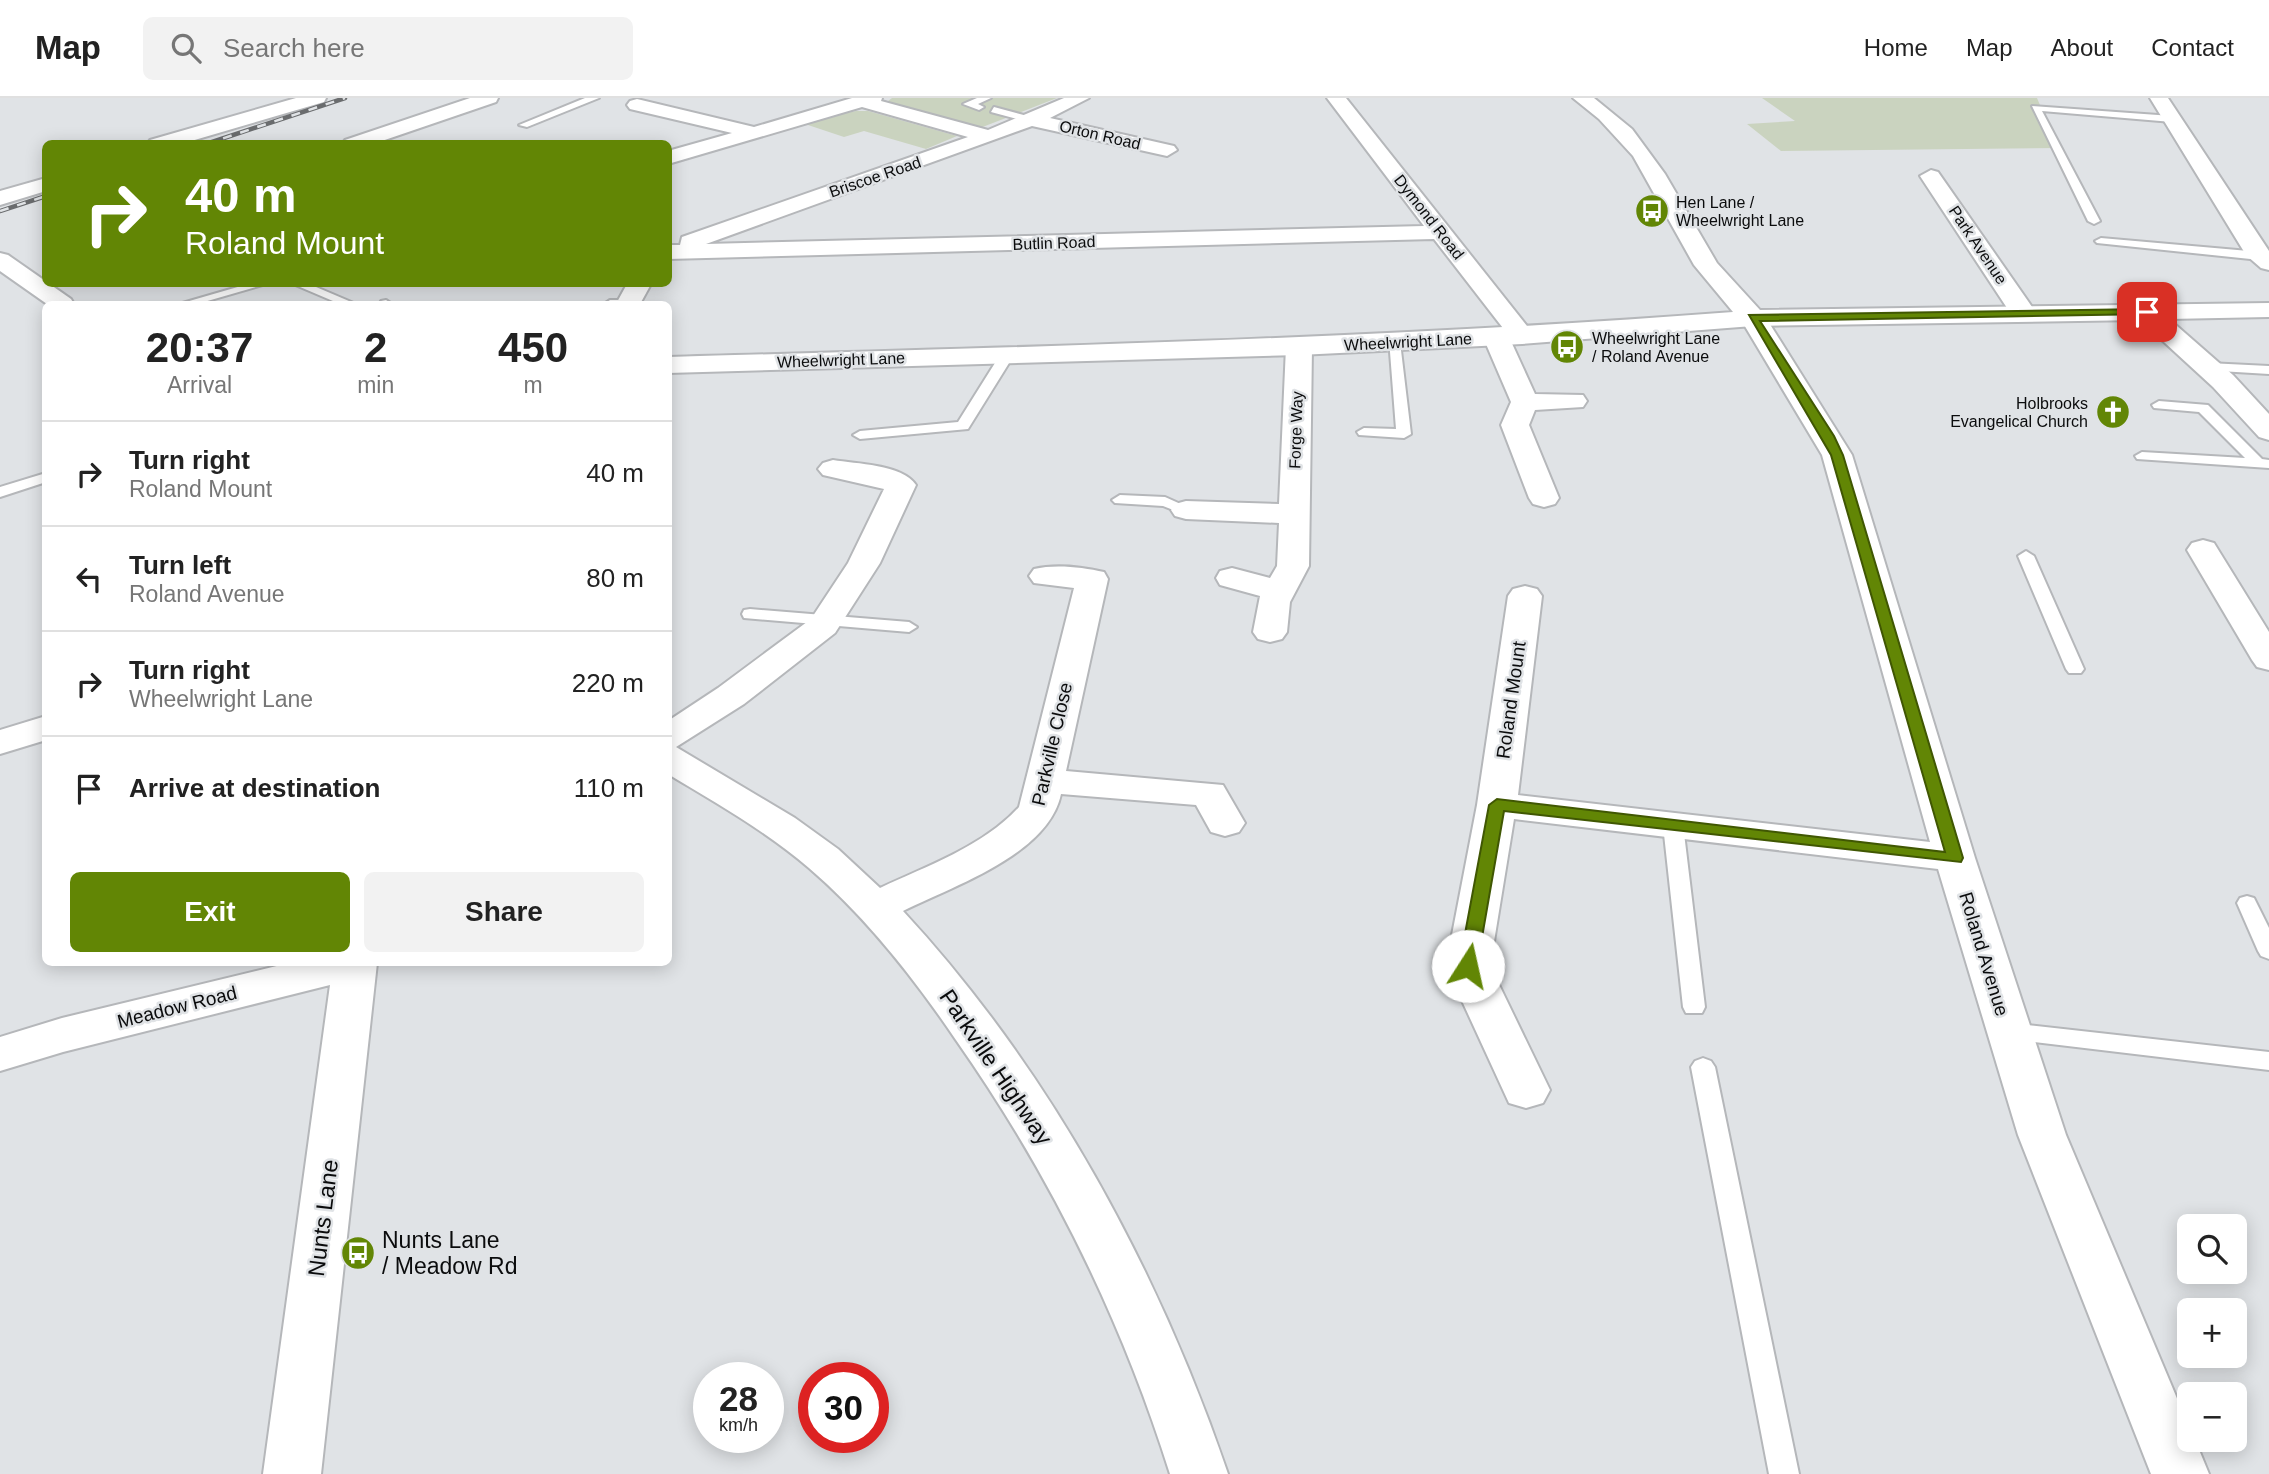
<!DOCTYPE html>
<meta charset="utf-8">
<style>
body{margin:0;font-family:Arial,sans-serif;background:#f2f2f2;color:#222;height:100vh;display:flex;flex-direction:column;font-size:26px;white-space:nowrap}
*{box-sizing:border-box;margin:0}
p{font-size:23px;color:#767676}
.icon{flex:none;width:38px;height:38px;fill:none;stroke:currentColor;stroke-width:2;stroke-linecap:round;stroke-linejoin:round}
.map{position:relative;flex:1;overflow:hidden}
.sheet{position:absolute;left:42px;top:203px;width:630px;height:665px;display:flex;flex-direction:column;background:#fff;border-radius:10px;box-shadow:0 4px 18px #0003}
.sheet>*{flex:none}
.guide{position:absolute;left:42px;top:42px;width:630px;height:147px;border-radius:10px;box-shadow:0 4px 18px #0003;background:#628605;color:#fff;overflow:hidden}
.tools{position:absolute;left:2177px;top:1116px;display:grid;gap:14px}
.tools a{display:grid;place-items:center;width:70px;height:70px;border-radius:10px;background:#fff;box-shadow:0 4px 18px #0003;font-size:35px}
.speed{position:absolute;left:693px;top:1264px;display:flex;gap:14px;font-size:35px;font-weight:700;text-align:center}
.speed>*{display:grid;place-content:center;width:91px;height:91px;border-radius:50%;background:#fff;box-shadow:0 4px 18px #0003;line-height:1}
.speed small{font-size:18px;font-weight:400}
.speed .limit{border:10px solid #d22;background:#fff;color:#111}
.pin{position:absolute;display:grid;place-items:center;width:60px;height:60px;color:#fff;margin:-30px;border-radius:14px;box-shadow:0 4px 10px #0006}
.me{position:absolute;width:77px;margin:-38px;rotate:10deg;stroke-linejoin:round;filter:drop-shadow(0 0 5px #0008)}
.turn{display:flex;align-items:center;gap:24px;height:147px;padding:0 28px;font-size:32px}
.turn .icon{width:91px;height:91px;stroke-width:2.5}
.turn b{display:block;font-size:49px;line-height:60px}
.eta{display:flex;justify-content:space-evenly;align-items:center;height:119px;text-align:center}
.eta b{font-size:42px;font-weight:800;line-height:49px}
.action{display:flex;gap:14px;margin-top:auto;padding:14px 28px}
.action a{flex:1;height:80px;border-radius:10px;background:#628605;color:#fff;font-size:28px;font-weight:800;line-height:80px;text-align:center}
.action a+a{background:#f2f2f2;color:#222}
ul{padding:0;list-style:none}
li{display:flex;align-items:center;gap:21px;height:105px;padding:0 28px;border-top:2px solid #e0e0e0}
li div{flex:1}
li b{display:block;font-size:26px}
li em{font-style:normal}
header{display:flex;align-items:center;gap:42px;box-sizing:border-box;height:98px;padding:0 35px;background:#fff;border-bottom:2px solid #e0e0e0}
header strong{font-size:33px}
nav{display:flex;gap:38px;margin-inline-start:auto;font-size:24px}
.search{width:490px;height:63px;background:#f2f2f2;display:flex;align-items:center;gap:18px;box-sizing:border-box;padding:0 24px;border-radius:10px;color:#767676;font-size:26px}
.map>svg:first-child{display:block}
.green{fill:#cad3bf}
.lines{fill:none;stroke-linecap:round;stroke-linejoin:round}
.service-casing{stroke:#b5b7ba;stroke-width:4}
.minor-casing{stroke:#b5b7ba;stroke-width:4}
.tertiary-casing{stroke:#b5b7ba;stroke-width:4}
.service{fill:#fff;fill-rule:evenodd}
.minor{fill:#fff;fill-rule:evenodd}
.tertiary{fill:#fff;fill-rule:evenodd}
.rail-casing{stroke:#6a6c6e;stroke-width:4.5}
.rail{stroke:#e0e3e6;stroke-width:2.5;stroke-dasharray:9;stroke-linecap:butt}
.route{fill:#628605;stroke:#405703;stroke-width:2}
.labels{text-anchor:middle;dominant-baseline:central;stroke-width:5;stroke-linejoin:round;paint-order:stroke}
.far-street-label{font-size:16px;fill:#0b0c0d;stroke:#e0e3e6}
.far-poi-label{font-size:16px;fill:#0b0c0d;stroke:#e0e3e6;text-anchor:start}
.street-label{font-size:19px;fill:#0b0c0d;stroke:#e0e3e6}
.near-street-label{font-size:23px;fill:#0b0c0d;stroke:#e0e3e6}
.near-poi-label{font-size:23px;fill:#0b0c0d;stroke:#e0e3e6;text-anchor:start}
</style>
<header>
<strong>Map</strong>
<div class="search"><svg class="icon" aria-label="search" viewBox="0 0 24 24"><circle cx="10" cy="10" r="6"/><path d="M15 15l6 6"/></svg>Search here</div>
<nav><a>Home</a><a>Map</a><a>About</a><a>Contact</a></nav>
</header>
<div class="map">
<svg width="2269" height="1376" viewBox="0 0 2269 1376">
<rect width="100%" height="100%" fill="#e0e3e6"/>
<path class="green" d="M 892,0 L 1057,0 L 980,30 L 890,5 L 888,3 Z
M 1762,0 L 2037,0 L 2058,50 L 1781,53 L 1747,26 L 1795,23 Z
M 856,13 L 868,13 L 957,38 L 926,51 L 864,33 L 844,39 L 802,25 Z"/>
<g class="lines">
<g class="service-casing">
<path id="service" d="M 585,0 L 599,0 L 527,29 L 519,27 Z
M 977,0 L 991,0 L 978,6 L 984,9 L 979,12 L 963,6 Z
M 2032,8 L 2172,18 L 2177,21 L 2172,24 L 2042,13 L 2100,123 L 2094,126 L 2088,123 Z
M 994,9 L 1035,20 L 1037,22 L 1032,25 L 991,14 Z
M 2101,140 L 2260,154 L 2266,158 L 2260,162 L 2097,145 L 2095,143 Z
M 248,186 L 266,186 L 197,206 L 179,206 Z
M 293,186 L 309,186 L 356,206 L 340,206 Z
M 386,202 L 392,206 L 379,206 L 381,203 Z
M 610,202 L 628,202 L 634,206 L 604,206 Z
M 1389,241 L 1400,244 L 1411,336 L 1404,340 L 1359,337 L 1357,334 L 1364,330 L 1396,331 Z
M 1007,253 L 1014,257 L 968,331 L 860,341 L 853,337 L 860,333 L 958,324 L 1000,257 Z
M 2208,265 L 2269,268 L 2269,276 L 2203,272 L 2203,266 Z
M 2159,303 L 2208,307 L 2262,361 L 2269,362 L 2269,370 L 2137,361 L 2135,358 L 2142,354 L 2245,360 L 2199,314 L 2154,310 L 2152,307 Z
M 46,375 L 46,384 L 0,399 L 0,389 Z
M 1120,397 L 1165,399 L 1194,412 L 1186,417 L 1163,408 L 1115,405 L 1112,402 Z
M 2026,453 L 2034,458 L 2084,571 L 2081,575 L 2069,575 L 2066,571 L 2018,458 Z
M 750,511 L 909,524 L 917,529 L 909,534 L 744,520 L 742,516 L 744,512 Z
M 1673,721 L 1683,727 L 1705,909 L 1702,915 L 1686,915 L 1683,909 L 1663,727 Z
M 2247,798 L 2254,800 L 2269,830 L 2269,861 L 2261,858 L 2258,853 L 2237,805 L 2240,800 Z
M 2009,925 L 2269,954 L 2269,972 L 2009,941 L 2001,939 L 1998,933 L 2001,927 Z
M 1703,960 L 1711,963 L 1715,969 L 1799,1376 L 1769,1376 L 1691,969 L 1695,963 Z"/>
</g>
<g class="minor-casing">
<path id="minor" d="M 470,0 L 498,0 L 496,4 L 373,46 L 342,46 L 345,42 Z
M 852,0 L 882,0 L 881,3 L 988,32 L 1064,0 L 1089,0 L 1050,20 L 1174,48 L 1177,52 L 1167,58 L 1032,28 L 706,146 L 1424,128 L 1327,0 L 1346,0 L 1535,238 L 1531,243 L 1513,243 L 1434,141 L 668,161 L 668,147 L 680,147 L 682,139 L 968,39 L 862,9 L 668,66 L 668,53 L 732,35 L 630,11 L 627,7 L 630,3 L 637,1 L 754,29 Z
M 2150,0 L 2168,0 L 2269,153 L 2269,172 L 2261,170 L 2246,157 Z
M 1931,72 L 1938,74 L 2037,216 L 2033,221 L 2015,221 L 2011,216 L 1920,78 Z
M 627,186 L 651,186 L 640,206 L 616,206 Z
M 1753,212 L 1762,215 L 1766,220 L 1852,357 L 1975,760 L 2066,1037 L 2189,1329 L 2189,1342 L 2195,1342 L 2209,1376 L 2151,1376 L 2018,1037 L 1938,771 L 1514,721 L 1490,868 L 1550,992 L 1543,1005 L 1526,1010 L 1509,1005 L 1446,868 L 1477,707 L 1508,498 L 1513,491 L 1525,488 L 1537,491 L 1542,498 L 1518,697 L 1930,744 L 1822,357 L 1740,220 L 1744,215 Z
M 1496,231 L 1505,234 L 1509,239 L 1535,296 L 1583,297 L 1587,303 L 1583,309 L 1535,312 L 1529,327 L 1559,400 L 1555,406 L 1544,409 L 1533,406 L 1529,400 L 1501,327 L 1511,304 L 1483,239 L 1487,234 Z
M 1299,241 L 1308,243 L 1312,249 L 1309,468 L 1290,504 L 1287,534 L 1282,541 L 1270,544 L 1258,541 L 1253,534 L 1260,498 L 1220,487 L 1216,480 L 1220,473 L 1232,470 L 1270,480 L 1277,468 L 1279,425 L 1186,421 L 1175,418 L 1171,412 L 1175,406 L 1186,403 L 1279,406 L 1286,249 L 1290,243 Z
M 833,362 C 856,366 902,366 916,387 L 880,465 L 835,535 L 744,606 L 676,649 L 795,720 L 838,751 L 880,790 C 927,768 984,748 1019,709 L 1074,490 L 1034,485 L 1029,478 L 1034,471 C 1055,466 1082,469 1104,474 L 1108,481 L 1066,673 L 1223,687 L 1245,725 L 1239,734 L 1225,738 L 1211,734 L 1196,707 L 1061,696 C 1048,757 953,788 903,813 C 1051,973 1158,1171 1228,1376 L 1170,1376 C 1121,1220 1050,1076 956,942 C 914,880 866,819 809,770 C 766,733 716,705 668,676 L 668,623 L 718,590 L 811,521 L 848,465 L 884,391 L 823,377 L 818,371 L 823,365 Z
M 2203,442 L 2214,445 L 2269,534 L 2269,572 L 2257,569 L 2252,562 L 2187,452 L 2192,445 Z
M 46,618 L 46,642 L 0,656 L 0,632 Z
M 293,864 L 377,865 L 321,1376 L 263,1376 L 330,887 L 63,954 L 0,973 L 0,939 L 62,920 Z"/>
</g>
<g class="tertiary-casing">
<path id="tertiary" d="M 296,0 L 326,0 L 324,4 L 181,46 L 147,46 L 150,42 Z
M 1573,0 L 1594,0 L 1632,31 L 1665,76 L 1717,165 L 1760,212 L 2269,205 L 2269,219 L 2169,221 L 2233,277 L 2269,316 L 2269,342 L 2259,339 L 2213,289 L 2140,222 L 1753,228 L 1522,246 L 1299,257 L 668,275 L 668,259 C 1024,249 1379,241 1733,214 L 1694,167 L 1633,58 L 1599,21 Z
M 46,80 L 46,93 L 0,107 L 0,93 Z
M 0,155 L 8,157 L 71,201 L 74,206 L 47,206 L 0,173 Z"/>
</g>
<use href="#service" class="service"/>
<use href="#minor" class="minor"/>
<use href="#tertiary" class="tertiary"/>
<g class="rail-casing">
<path id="rail" d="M 206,46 L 345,0
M 0,113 L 46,98"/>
</g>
<use href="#rail" class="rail"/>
</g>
<path class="route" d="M 2147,211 L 2150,212 L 2150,216 L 1760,223 L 1834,338 L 1843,357 L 1963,760 L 1961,764 L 1504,713 L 1477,868 L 1468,875 L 1461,873 L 1459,868 L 1489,707 L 1497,701 L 1945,754 L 1831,357 L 1749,217 Z"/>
<defs>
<g id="bus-disc" transform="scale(1.75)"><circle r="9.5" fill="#628605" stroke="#e0e3e6"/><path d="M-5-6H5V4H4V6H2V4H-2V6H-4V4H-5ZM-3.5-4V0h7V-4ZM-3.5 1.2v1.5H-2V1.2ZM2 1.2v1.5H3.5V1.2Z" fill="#fff"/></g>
<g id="church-disc" transform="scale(1.75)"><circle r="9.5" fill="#628605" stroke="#e0e3e6"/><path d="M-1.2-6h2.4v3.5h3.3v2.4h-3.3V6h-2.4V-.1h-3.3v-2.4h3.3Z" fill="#fff"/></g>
</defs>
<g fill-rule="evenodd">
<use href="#bus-disc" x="1652" y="113"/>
<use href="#bus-disc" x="1567" y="249"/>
<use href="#church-disc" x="2113" y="314"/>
<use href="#bus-disc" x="358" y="1155"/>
</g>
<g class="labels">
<g class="far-street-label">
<text transform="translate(1100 37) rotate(13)">Orton Road</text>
<text transform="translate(875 79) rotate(-19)">Briscoe Road</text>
<text transform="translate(1429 119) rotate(52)">Dymond Road</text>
<text transform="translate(1054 145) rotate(-2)">Butlin Road</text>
<text transform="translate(1978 147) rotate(56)">Park Avenue</text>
<text transform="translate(1408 244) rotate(-3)">Wheelwright Lane</text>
<text transform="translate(841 262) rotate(-2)">Wheelwright Lane</text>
<text transform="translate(1296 332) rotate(-88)">Forge Way</text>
</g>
<g class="far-poi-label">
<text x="1676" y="104">Hen Lane /<tspan x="1676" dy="18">Wheelwright Lane</tspan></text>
<text x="1592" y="240">Wheelwright Lane<tspan x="1592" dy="18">/ Roland Avenue</tspan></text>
<text x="2088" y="305" text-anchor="end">Holbrooks<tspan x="2088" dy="18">Evangelical Church</tspan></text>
</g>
<g class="street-label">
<text transform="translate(1511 602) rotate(-82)">Roland Mount</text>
<text transform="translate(1052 646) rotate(-77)">Parkville Close</text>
<text transform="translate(1984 856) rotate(73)">Roland Avenue</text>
<text transform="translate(177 909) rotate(-14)">Meadow Road</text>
</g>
<g class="near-street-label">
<text transform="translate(996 969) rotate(56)">Parkville Highway</text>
<text transform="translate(323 1120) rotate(-83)">Nunts Lane</text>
</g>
<g class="near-poi-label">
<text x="382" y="1142">Nunts Lane<tspan x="382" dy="26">/ Meadow Rd</tspan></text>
</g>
</g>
</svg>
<div class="tools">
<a><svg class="icon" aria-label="search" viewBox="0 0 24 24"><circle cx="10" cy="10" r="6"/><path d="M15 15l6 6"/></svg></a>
<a>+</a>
<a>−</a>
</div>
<div class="speed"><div>28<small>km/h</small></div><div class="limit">30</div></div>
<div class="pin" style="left:2147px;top:214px;background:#d93025"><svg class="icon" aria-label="arrive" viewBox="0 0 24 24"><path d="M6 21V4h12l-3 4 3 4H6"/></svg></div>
<svg class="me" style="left:1468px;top:868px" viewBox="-20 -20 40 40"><circle r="19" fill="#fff"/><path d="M0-13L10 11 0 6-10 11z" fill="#628605"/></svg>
<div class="guide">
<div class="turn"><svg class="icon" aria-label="right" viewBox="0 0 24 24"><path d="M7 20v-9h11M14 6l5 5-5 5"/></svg><div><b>40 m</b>Roland Mount</div></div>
</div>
<section class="sheet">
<div class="eta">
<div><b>20:37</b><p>Arrival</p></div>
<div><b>2</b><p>min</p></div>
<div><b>450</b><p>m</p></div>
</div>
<ul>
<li><svg class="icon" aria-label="right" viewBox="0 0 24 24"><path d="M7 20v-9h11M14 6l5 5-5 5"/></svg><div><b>Turn right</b><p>Roland Mount</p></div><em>40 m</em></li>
<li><svg class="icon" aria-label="left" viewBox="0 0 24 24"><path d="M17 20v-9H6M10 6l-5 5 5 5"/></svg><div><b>Turn left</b><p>Roland Avenue</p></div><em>80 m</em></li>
<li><svg class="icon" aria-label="right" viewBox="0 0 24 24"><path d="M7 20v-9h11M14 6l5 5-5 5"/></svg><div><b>Turn right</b><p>Wheelwright Lane</p></div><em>220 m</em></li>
<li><svg class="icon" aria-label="arrive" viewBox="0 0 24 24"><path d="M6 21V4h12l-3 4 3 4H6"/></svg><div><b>Arrive at destination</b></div><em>110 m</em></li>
</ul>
<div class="action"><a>Exit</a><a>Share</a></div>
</section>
</div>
